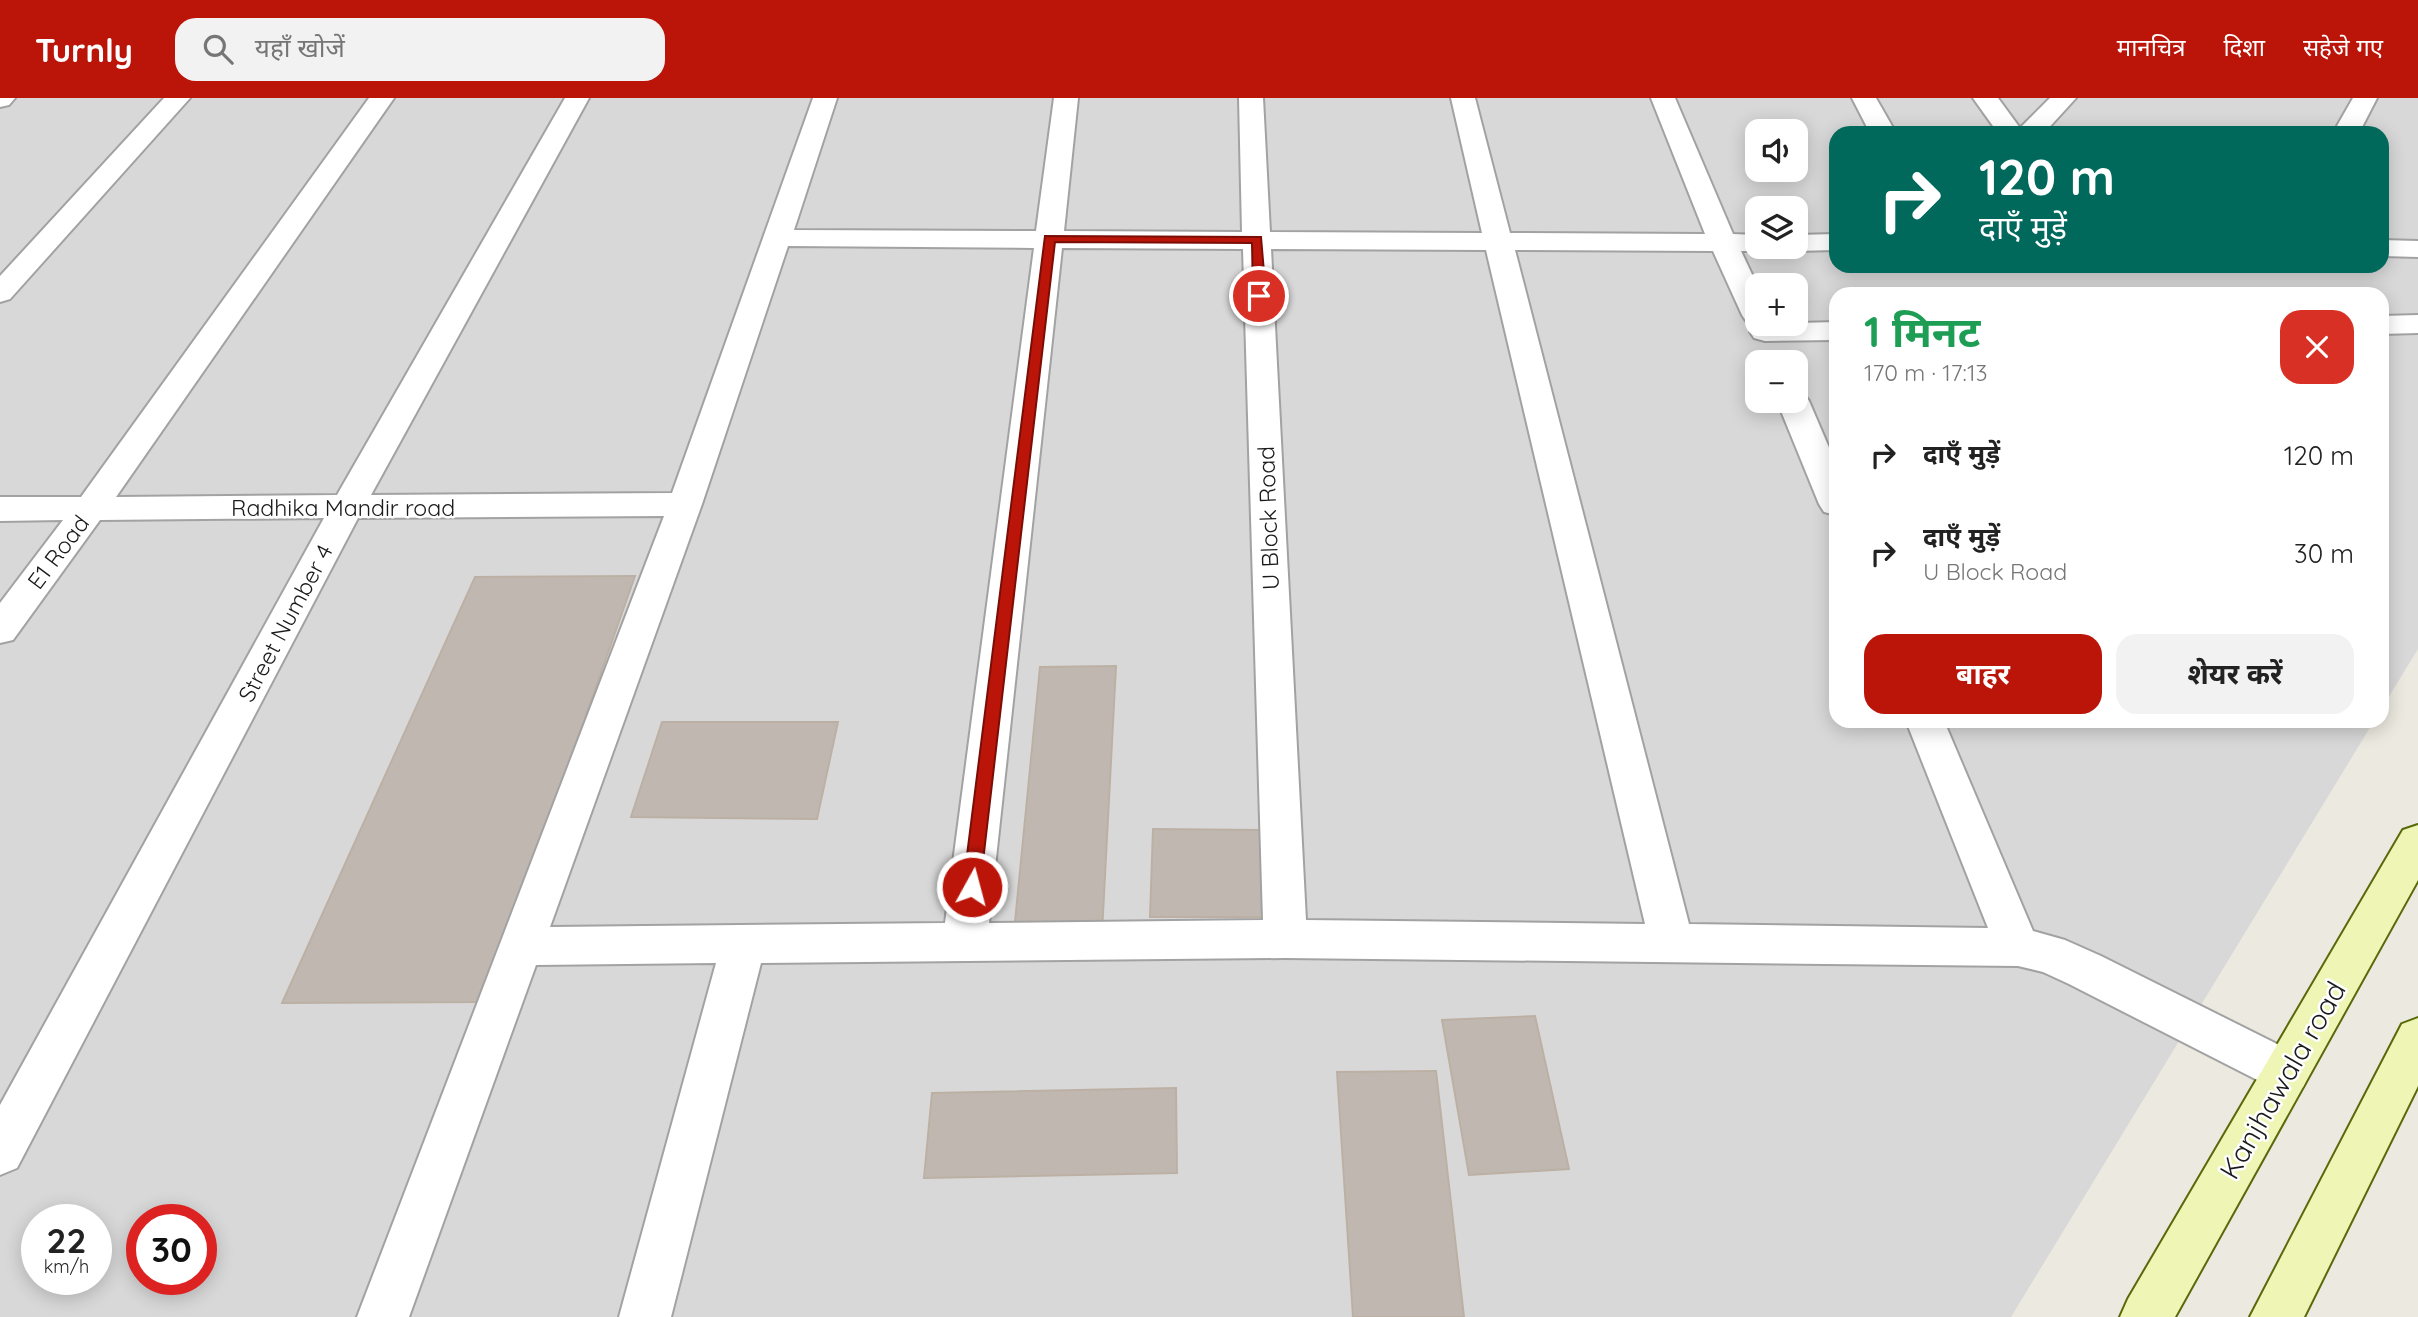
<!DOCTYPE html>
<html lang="hi">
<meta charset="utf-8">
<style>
body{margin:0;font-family:Quicksand,"Noto Sans Devanagari",sans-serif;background:#f2f2f2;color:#222;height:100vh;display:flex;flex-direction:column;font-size:26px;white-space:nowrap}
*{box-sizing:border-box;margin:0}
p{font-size:23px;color:#767676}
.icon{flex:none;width:38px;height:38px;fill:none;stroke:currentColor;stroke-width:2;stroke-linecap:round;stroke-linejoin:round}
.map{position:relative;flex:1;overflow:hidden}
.sheet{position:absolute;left:1829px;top:189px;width:560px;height:441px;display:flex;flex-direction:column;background:#fff;border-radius:21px;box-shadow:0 4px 18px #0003}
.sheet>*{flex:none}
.top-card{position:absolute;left:1829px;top:28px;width:560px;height:147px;border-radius:21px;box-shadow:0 4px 18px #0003;background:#00695c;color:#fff;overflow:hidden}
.fabs{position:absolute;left:1745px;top:21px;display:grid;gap:14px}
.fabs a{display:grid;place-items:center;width:63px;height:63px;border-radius:14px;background:#fff;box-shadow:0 4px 18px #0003;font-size:35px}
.speed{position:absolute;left:21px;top:1106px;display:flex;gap:14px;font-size:35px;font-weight:700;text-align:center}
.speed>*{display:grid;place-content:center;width:91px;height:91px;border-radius:50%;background:#fff;box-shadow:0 4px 18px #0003;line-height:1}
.speed small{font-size:18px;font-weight:400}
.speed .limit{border:10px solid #d22;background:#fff;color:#111}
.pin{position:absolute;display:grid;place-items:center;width:60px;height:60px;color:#fff;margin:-30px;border:4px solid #fff;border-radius:50%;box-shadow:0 2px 7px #0007}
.me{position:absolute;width:77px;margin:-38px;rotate:7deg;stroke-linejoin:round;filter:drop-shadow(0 0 5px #0008)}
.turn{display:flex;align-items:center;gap:24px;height:147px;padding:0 35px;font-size:32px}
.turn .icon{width:91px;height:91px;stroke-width:2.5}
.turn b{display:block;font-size:49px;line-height:60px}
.round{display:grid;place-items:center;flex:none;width:74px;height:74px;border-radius:21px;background:#f2f2f2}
.head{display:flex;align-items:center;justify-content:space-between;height:119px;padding:0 35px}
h1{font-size:42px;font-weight:700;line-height:52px;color:#1e9e55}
.button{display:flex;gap:14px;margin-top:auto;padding:14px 35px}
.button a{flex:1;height:80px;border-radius:21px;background:#bb150a;color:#fff;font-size:28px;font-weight:700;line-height:80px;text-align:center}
.button a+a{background:#f2f2f2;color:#222}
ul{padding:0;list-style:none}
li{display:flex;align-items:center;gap:21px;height:98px;padding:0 35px}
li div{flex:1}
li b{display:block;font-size:26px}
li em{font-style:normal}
header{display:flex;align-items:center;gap:42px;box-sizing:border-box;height:98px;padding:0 35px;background:#bb150a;color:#fff}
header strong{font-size:33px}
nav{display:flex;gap:38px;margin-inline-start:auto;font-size:24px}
.search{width:490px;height:63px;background:#f2f2f2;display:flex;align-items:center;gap:18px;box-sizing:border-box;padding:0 24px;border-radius:21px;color:#767676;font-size:26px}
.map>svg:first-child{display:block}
.residential{fill:#d9d8d8;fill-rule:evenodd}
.building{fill:#c0b8b0;stroke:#bcb0a4;stroke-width:2}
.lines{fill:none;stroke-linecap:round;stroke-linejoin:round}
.street-casing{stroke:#a2a2a2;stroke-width:4}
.secondary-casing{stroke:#59690a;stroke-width:4}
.street{fill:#fff;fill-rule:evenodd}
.secondary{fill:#eef5b5;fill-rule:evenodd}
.route{fill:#bb150a;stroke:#7a0e06;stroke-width:2}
.labels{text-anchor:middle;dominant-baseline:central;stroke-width:5;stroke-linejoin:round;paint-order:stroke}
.street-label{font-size:23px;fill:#1b1b1b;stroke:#fff}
.near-street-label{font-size:28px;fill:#1b1b1b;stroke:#fff}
</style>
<header>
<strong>Turnly</strong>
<div class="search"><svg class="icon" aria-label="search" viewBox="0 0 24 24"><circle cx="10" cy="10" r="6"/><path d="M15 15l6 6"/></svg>यहाँ खोजें</div>
<nav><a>मानचित्र</a><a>दिशा</a><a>सहेजे गए</a></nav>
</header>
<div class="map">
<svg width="2418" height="1219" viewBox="0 0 2418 1219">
<rect width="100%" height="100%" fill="#ece9e0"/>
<path class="residential" d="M 0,0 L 2418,0 L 2418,551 L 2382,610 L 2382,196 L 1836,196 L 1836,623 L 2374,623 L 2011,1219 L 0,1219 ZM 1757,33 L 1796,33 L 1796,72 L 1757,72 ZM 1836,35 L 2382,35 L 2382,168 L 1836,168 ZM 1757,110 L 1796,110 L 1796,149 L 1757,149 ZM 1757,187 L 1796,187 L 1796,226 L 1757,226 ZM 1757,264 L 1796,264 L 1796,303 L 1757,303 ZM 37,1122 L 96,1122 L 96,1181 L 37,1181 ZM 142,1122 L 201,1122 L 201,1181 L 142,1181 Z"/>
<path class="building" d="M 635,478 L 485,904 L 282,905 L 475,479 Z
M 1116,568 L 1102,835 L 1014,834 L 1040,569 Z
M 662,624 L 838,624 L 817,721 L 631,719 Z
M 1153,731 L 1260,732 L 1262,819 L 1150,819 Z
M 1535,918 L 1569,1071 L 1469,1077 L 1442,922 Z
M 1436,973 L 1464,1219 L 1353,1219 L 1337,974 Z
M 1176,990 L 1177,1075 L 924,1080 L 932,995 Z"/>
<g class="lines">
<g class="street-casing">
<path id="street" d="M 0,0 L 15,0 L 9,7 L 0,9 Z
M 164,0 L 190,0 L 10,201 L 0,204 L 0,178 Z
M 369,0 L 394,0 L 116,399 L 337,397 L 565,0 L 589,0 L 371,397 L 672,395 L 813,0 L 837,0 L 794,132 L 1036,133 L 1054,0 L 1078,0 L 1064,133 L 1242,134 L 1239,0 L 1263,0 L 1270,134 L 1482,135 L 1451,0 L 1475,0 L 1510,135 L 1705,136 L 1651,0 L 1675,0 L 1733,136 L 1757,137 L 1757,149 L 1768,149 L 1757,153 L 1741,153 L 1757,187 L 1758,226 L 1746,223 L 1742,217 L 1713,153 L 1515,152 L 1689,826 L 1988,830 L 1906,623 L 1944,623 L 2033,833 L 2065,842 L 2101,858 L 2303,959 L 2310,974 L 2303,989 L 2287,996 L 2271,989 L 2069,886 L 2043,874 L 2018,868 L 1285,860 L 761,865 L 671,1219 L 619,1219 L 716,865 L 536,867 L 409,1219 L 357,1219 L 664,418 L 358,420 L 17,1070 L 0,1077 L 0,1007 L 324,420 L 100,422 L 13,542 L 0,545 L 0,505 L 63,422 L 0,423 L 0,399 L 81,399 ZM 788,148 L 1034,150 L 945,825 L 550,829 L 702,406 ZM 1062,150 L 1243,151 L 1263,822 L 989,825 ZM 1271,151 L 1486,152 L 1645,826 L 1306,822 Z
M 1852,0 L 1876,0 L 1896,35 L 1870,35 Z
M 1973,0 L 1998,0 L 2020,30 L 2050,0 L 2076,0 L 2044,35 L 1998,35 Z
M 2353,0 L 2377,0 L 2359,35 L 2333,35 Z
M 1836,136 L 1836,152 L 1796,153 L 1785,149 L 1796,149 L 1796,137 Z
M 2382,142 L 2418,143 L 2418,159 L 2382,158 Z
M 2418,217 L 2418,235 L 2382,236 L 2382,218 Z
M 1836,224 L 1836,242 L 1765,243 L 1754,240 L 1750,234 L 1754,228 L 1762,226 Z
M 1796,294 L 1804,296 L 1809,303 L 1836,366 L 1836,417 L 1824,414 L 1819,406 L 1777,303 L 1796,303 Z"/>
</g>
<g class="secondary-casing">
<path id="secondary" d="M 2418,727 L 2418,782 L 2175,1219 L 2120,1219 L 2128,1201 L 2403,732 Z
M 2418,920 L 2418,988 L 2304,1219 L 2250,1219 L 2402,926 Z"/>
</g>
<use href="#street" class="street"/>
<use href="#secondary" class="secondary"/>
</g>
<path class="route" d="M 1045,138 L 1261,139 L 1266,198 L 1259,201 L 1253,198 L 1252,145 L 1055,144 L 980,789 L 978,795 L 972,797 L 965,795 L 963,789 Z"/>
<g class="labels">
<g class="street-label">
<text x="343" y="409">Radhika Mandir road</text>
<text transform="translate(1268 420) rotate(-92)">U Block Road</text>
<text transform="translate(58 454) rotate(-53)">E1 Road</text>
<text transform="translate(285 525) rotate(-62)">Street Number 4</text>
</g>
<g class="near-street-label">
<text transform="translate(2282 982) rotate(-60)">Kanjhawala road</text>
</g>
</g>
</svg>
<div class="fabs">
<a><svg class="icon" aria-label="sound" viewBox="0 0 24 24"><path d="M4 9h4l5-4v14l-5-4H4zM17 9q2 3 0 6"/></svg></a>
<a><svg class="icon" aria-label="layers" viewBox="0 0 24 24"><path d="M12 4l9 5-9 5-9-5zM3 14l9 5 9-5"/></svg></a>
<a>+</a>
<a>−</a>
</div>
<div class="speed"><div>22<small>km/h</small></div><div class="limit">30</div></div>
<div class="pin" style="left:1259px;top:198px;background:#d93025"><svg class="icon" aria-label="arrive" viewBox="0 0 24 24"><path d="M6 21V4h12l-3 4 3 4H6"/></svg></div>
<svg class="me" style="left:972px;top:789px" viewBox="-20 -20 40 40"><circle r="17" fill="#bb150a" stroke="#fff" stroke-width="3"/><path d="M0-11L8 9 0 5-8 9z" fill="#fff"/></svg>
<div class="top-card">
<div class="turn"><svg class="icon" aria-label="right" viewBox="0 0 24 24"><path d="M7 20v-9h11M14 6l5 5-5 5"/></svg><div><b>120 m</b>दाएँ मुड़ें</div></div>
</div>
<section class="sheet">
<div class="head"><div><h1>1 मिनट</h1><p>170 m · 17:13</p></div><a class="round" style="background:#d93025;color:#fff"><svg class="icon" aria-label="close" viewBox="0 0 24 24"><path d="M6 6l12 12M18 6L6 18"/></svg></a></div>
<ul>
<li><svg class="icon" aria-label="right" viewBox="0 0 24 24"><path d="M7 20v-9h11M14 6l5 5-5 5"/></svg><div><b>दाएँ मुड़ें</b></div><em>120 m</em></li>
<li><svg class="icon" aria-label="right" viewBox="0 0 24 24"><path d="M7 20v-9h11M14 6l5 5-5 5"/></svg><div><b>दाएँ मुड़ें</b><p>U Block Road</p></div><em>30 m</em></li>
</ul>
<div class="button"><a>बाहर</a><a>शेयर करें</a></div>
</section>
</div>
